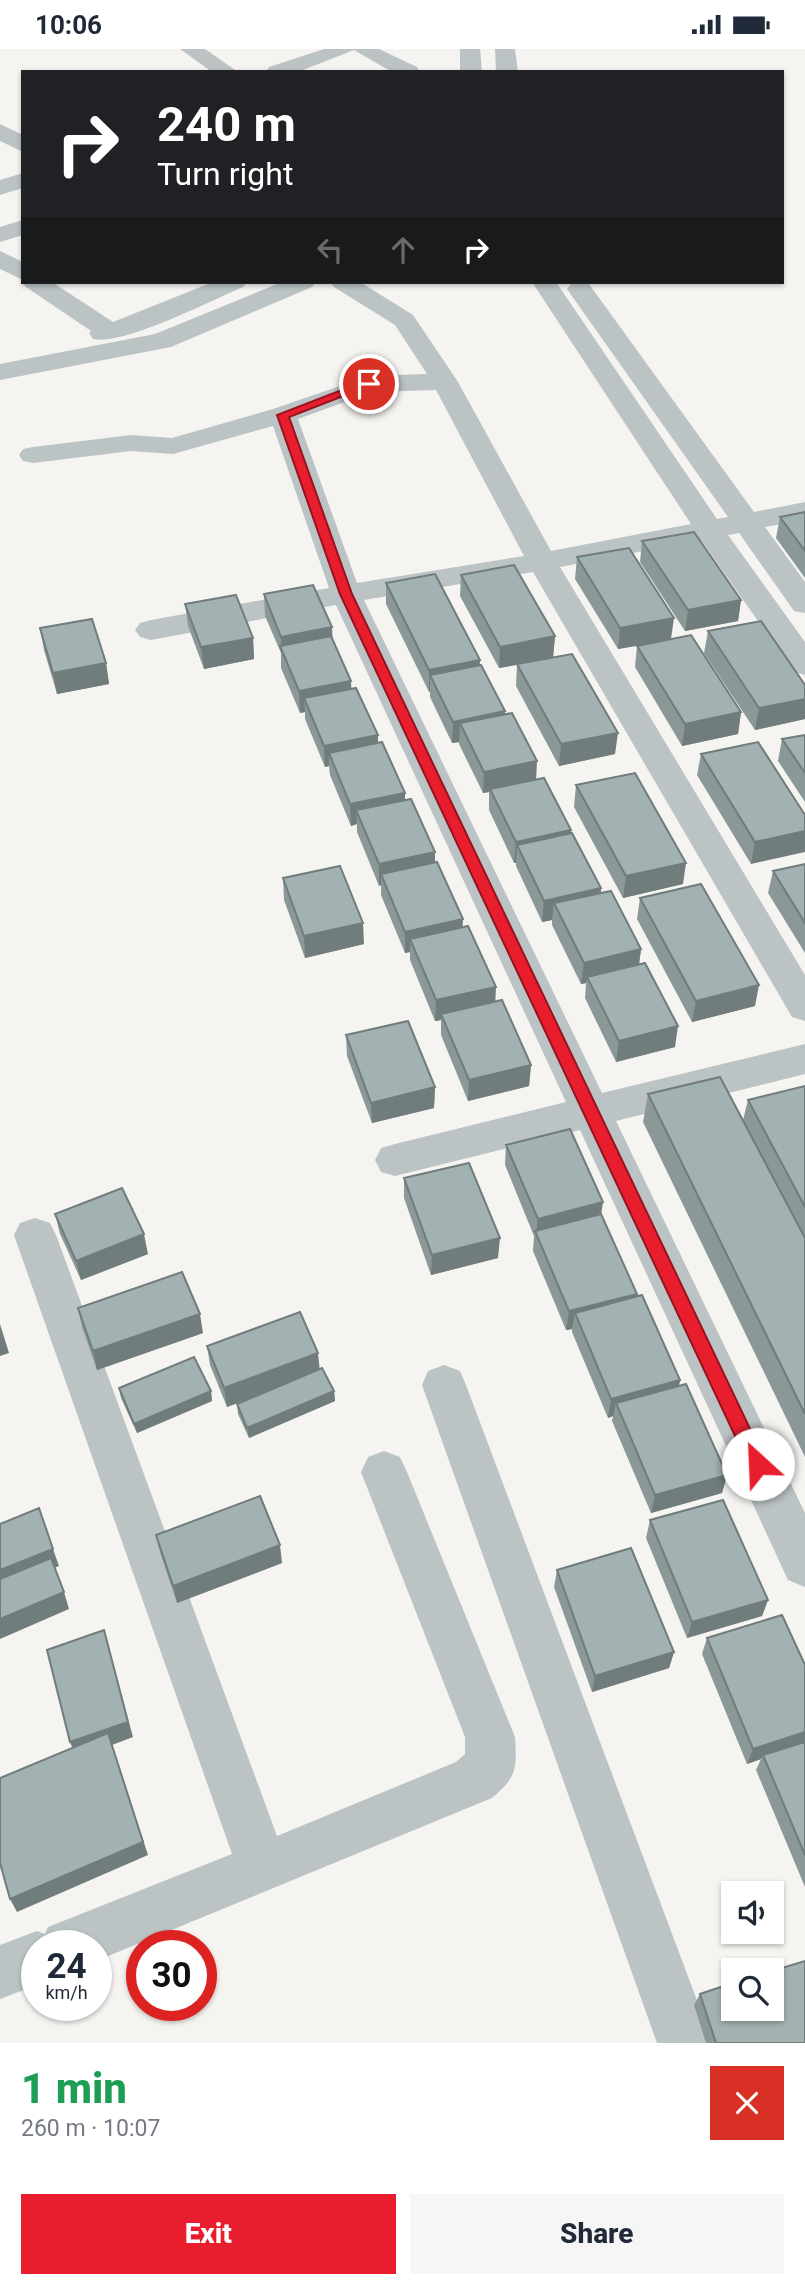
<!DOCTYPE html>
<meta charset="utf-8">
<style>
body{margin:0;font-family:Roboto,sans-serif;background:#f6f6f7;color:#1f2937;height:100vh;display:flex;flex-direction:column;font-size:26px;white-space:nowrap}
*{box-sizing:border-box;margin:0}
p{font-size:23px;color:#747a83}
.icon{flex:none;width:38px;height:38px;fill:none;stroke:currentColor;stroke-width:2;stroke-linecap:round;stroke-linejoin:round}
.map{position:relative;height:1994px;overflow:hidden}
.sheet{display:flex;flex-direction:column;background:#fff;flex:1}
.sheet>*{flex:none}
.top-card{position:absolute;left:21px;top:21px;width:763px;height:214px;border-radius:0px;box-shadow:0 2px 5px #0004;background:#202124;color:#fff;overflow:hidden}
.fabs{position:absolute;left:721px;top:1832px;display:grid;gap:14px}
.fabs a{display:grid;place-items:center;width:63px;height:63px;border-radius:0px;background:#fff;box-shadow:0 2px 5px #0004;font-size:35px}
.speed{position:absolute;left:21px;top:1881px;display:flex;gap:14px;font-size:35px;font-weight:700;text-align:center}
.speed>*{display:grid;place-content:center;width:91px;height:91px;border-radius:50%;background:#fff;box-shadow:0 2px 5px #0004;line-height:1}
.speed small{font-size:18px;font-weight:400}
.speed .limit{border:10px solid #d22;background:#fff;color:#111}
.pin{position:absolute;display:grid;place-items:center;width:60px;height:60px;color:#fff;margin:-30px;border:4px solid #fff;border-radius:50%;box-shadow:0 2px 7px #0007}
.me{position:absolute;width:77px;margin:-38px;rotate:335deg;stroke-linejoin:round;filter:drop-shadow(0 0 5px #0008)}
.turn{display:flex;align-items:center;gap:24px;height:147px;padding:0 21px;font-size:32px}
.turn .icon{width:91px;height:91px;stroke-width:2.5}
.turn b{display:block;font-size:49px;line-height:60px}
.lanes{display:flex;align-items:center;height:66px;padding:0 21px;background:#0003;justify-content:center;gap:35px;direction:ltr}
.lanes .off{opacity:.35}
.round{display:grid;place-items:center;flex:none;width:74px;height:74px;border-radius:0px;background:#f6f6f7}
.head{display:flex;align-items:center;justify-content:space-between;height:119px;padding:0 21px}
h1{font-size:42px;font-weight:800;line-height:52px;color:#1e9e55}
.action{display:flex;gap:14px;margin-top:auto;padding:14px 21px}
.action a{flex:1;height:80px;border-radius:0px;background:#e81e2e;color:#fff;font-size:28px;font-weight:800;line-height:80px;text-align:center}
.action a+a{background:#f6f6f7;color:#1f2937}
.status{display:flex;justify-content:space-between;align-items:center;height:49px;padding:0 35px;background:#fff;direction:ltr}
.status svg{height:19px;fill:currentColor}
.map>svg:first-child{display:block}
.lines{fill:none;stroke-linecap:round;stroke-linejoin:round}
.street{fill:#bbc3c4;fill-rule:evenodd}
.wall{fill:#8b9898}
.shaded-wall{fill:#717c7c}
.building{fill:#a2b1b1;stroke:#717c7c;stroke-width:2}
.route{fill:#e81e2e;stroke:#97141e;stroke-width:2}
</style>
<div class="status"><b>10:06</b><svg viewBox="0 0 49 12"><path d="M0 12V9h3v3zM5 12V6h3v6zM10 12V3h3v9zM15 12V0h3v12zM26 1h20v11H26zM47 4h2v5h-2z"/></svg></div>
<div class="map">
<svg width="805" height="1994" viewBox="0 0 805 1994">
<rect width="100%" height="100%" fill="#f5f4f1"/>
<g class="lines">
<path class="street" d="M 180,0 L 205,0 L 238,23 L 212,23 Z
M 324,0 L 379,0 L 417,18 L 420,23 L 392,23 L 354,1 L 298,23 L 266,23 L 269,18 Z
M 460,0 L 480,0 L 482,23 L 460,23 Z
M 495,0 L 515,0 L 518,23 L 496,23 Z
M 0,75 L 23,86 L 23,103 L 0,92 Z
M 23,124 L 23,139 L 0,146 L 0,131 Z
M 23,171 L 23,186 L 0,193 L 0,178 Z
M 0,202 L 23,213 L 23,231 L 0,220 Z
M 22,233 L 52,233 L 113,273 L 213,233 L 247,233 L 243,238 C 210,252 123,297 93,290 L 89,284 L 91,282 L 26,238 Z
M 282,233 L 316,233 L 312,238 L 171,298 L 0,331 L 0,315 L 155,285 Z
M 330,233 L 360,233 L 413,266 L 458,333 L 551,502 L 691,475 L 532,233 L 556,233 L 717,470 L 728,468 L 567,240 L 571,235 L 589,235 L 754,463 L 805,453 L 805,471 L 765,478 L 805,533 L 805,564 L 794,562 L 739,484 L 728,486 L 805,593 L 805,626 L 794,623 L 701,491 L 560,518 L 805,926 L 805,972 L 792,968 L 533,523 L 364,551 L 602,1044 L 805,995 L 805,1025 L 616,1072 L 805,1464 L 805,1538 L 788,1531 L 580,1081 L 395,1127 L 381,1123 L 375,1111 L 381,1099 L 395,1095 L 566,1053 L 336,556 L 151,591 L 140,588 L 135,581 L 140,574 L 151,571 L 329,539 L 273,377 L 173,405 L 131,402 L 33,414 L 23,412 L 19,406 L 23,400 L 33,398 L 131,386 L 172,389 L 273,360 L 369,327 L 427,325 L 395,276 L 334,238 ZM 436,341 L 524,507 L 357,534 L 298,370 L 372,343 Z
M 35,1169 L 50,1174 L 56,1186 L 277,1787 L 456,1713 L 465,1705 L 465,1688 L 361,1423 L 368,1408 L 384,1402 L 400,1408 L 407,1423 L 515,1688 C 517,1719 517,1728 492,1749 L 96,1912 L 96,1897 L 37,1897 L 37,1936 L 0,1950 L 0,1896 L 37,1882 L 45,1885 L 48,1878 L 232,1805 L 14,1186 L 20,1174 Z
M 444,1316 L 460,1322 L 466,1336 L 713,1994 L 657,1994 L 422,1336 L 428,1322 Z"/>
</g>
<path class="wall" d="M 805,463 L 805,529 L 776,489 L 780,468 Z
M 642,492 L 741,551 L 738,572 L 685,582 L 640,513 Z
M 577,508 L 671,590 L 741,663 L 738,685 L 682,697 L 635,618 L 637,597 L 618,600 L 575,530 Z
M 461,526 L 555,587 L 553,608 L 615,705 L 559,717 L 516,637 L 517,616 L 499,619 L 460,547 Z
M 386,534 L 480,616 L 505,662 L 505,665 L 536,730 L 571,784 L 601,839 L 601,844 L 641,900 L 639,916 L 675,998 L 616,1013 L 585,949 L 586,934 L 581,935 L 552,876 L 552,871 L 542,873 L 516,817 L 516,814 L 514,814 L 489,761 L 489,743 L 483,744 L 459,695 L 459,693 L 452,694 L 430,648 L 430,642 L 429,643 L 386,555 Z
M 264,545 L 332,591 L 351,640 L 435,813 L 495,953 L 531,1016 L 529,1037 L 468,1052 L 441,986 L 441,971 L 435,972 L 410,911 L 410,903 L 405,904 L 381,846 L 381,836 L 379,837 L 357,783 L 357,775 L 351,777 L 330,726 L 329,717 L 325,718 L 305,670 L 305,663 L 300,664 L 281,619 L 281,604 L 265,567 Z
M 185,555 L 253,589 L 254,610 L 204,620 L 188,577 Z
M 40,579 L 106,614 L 109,635 L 57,645 L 44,601 Z
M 708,582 L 805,636 L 805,670 L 755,681 L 704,604 Z
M 805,686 L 805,753 L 778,712 L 782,690 Z
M 701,705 L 805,766 L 751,815 L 697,726 Z
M 576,736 L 683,835 L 623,849 L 574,758 Z
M 805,815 L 805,904 L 768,844 L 773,822 Z
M 283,829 L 364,895 L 305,909 L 284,851 Z
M 640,849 L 755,957 L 692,973 L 637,870 Z
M 346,986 L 435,1038 L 434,1059 L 372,1074 L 347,1007 Z
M 805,1037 L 805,1408 L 643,1073 L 648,1045 L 743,1071 L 748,1051 Z
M 506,1096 L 601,1166 L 637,1245 L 636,1247 L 680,1331 L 679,1337 L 727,1426 L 722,1444 L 651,1464 L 612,1372 L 613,1367 L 608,1369 L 572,1283 L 572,1280 L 566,1281 L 533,1202 L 534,1187 L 505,1116 Z
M 404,1129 L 498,1209 L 431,1226 L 404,1149 Z
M 55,1165 L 148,1205 L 81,1231 L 60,1185 Z
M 78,1259 L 203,1284 L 97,1321 L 82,1278 Z
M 207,1297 L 320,1320 L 334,1342 L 335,1352 L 249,1389 L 238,1365 L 237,1355 L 261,1345 L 227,1358 L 210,1316 Z
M 119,1339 L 211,1342 L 212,1352 L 137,1384 L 121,1349 Z
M 650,1471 L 768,1551 L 762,1567 L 687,1589 L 646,1489 Z
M 156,1486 L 282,1514 L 177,1554 L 160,1503 Z
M 557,1521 L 674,1603 L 669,1619 L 592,1643 L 554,1538 Z
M 707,1589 L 805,1616 L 805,1838 L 756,1721 L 761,1710 L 747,1715 L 702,1605 Z
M 700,1945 L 805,1994 L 706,1994 L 694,1956 Z"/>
<path class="shaded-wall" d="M 741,551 L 738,572 L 685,582 L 688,561 Z
M 674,569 L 671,590 L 618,600 L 620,579 Z
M 332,578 L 333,600 L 282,602 L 281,588 Z
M 555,587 L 553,609 L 499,619 L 500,598 Z
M 253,589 L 254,610 L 204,620 L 201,598 Z
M 480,611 L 479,633 L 430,626 L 430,642 L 429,643 L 429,621 Z
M 106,614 L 109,635 L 57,645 L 53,624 Z
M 351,632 L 352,654 L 304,649 L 305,663 L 300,664 L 299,642 Z
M 805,650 L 805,670 L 755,681 L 759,659 Z
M 505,662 L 504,684 L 460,674 L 459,693 L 452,694 L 453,673 Z
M 741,663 L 738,685 L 682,697 L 685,675 Z
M 618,684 L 615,705 L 559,717 L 561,695 Z
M 378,686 L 378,708 L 329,704 L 329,717 L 325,718 L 324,697 Z
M 537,712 L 536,734 L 490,740 L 489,743 L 483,744 L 484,723 Z
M 405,744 L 405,765 L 356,761 L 357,775 L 351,777 L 350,755 Z
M 571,781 L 569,803 L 517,796 L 516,814 L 514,814 L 516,793 Z
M 805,782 L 805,803 L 751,815 L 755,793 Z
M 435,803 L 435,824 L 381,825 L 381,836 L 379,837 L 379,815 Z
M 686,814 L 683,835 L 623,849 L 626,827 Z
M 601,839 L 599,861 L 554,854 L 552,871 L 542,873 L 544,852 Z
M 463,870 L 462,891 L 410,890 L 410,903 L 405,904 L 405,883 Z
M 363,874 L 364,895 L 305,909 L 304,887 Z
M 641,900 L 638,922 L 587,928 L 586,934 L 581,935 L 584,914 Z
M 759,936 L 755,957 L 692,973 L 696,952 Z
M 496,938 L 495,959 L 441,965 L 441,971 L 435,972 L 436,951 Z
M 678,977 L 675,998 L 616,1013 L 619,992 Z
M 531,1016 L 529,1037 L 468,1052 L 469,1031 Z
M 435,1038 L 434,1059 L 372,1074 L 371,1054 Z
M 603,1153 L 600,1173 L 536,1185 L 538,1170 Z
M 144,1185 L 148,1205 L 81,1231 L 76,1212 Z
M 500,1189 L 498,1209 L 431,1226 L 432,1206 Z
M 637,1245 L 633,1264 L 575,1264 L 572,1280 L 566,1281 L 569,1262 Z
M 200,1265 L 203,1284 L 97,1321 L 93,1302 Z
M 0,1275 L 9,1304 L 0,1307 Z
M 318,1304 L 320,1323 L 227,1358 L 224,1339 Z
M 680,1331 L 676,1349 L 616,1354 L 613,1367 L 608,1369 L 611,1350 Z
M 211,1342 L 212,1352 L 137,1384 L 134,1375 Z
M 334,1342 L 335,1352 L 249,1389 L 247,1379 Z
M 727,1426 L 722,1444 L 651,1464 L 655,1446 Z
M 280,1496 L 282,1514 L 177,1554 L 173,1537 Z
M 53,1500 L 59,1517 L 0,1540 L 0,1521 Z
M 64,1543 L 69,1560 L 0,1590 L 0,1570 Z
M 768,1551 L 762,1567 L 687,1589 L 692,1573 Z
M 104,1581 L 133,1688 L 112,1696 L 148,1806 L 17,1863 L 10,1850 L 76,1708 L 70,1693 Z
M 674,1603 L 669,1619 L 592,1643 L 595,1627 Z
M 805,1683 L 805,1696 L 763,1706 L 761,1710 L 747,1715 L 753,1700 Z"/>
<path class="building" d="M 805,463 L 805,502 L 780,468 Z
M 694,483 L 741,551 L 688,561 L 642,492 Z
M 629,499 L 674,569 L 620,579 L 577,508 Z
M 514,516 L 555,587 L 500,598 L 461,526 Z
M 435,525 L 480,611 L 429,621 L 386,534 Z
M 313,536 L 332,578 L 281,588 L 264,545 Z
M 236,546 L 253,589 L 201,598 L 185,555 Z
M 92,570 L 106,614 L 53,624 L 40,579 Z
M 761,572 L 805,636 L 805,650 L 759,659 L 708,582 Z
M 691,586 L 741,663 L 685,675 L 637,597 Z
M 331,587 L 351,632 L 299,642 L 280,597 Z
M 572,605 L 618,684 L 561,695 L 517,615 Z
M 481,616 L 505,662 L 453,673 L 430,626 Z
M 356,639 L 378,686 L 324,697 L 304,649 Z
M 512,664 L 537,712 L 484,723 L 460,674 Z
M 805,686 L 805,724 L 782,690 Z
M 382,693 L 405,744 L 350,755 L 329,704 Z
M 758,693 L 805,766 L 805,782 L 755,793 L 701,705 Z
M 635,724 L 686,814 L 626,827 L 576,736 Z
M 544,729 L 571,781 L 516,793 L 490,740 Z
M 411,750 L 435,803 L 379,815 L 356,761 Z
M 572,784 L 601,839 L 544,852 L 517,796 Z
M 437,813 L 463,870 L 405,883 L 381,825 Z
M 805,815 L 805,874 L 773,822 Z
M 340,817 L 363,874 L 304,887 L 283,829 Z
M 701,835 L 759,936 L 696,952 L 640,849 Z
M 611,842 L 641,900 L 584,914 L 554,854 Z
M 468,877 L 496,938 L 436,951 L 410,890 Z
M 645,914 L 678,977 L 619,992 L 587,928 Z
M 502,951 L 531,1016 L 469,1031 L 441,965 Z
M 408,972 L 435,1038 L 371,1054 L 346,986 Z
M 720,1028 L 805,1189 L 805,1365 L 648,1045 Z
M 805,1037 L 805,1158 L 748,1051 Z
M 570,1080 L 603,1153 L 538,1170 L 506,1096 Z
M 469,1114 L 500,1189 L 432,1206 L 404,1129 Z
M 122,1139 L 144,1185 L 76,1212 L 55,1165 Z
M 601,1165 L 637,1245 L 569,1262 L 535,1182 Z
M 182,1223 L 200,1265 L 93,1302 L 78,1259 Z
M 642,1246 L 680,1331 L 611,1350 L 575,1264 Z
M 300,1263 L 318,1304 L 224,1339 L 207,1297 Z
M 194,1308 L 211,1342 L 134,1375 L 119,1339 Z
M 322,1319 L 334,1342 L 247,1379 L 237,1355 Z
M 686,1335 L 727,1426 L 655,1446 L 616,1354 Z
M 260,1447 L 280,1496 L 173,1537 L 156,1486 Z
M 723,1451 L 768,1551 L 692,1573 L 650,1471 Z
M 39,1459 L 53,1500 L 0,1521 L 0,1475 Z
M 631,1499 L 674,1603 L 595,1627 L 557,1521 Z
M 51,1509 L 64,1543 L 0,1570 L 0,1530 Z
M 782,1566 L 805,1616 L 805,1683 L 753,1700 L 707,1589 Z
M 104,1581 L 128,1673 L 70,1693 L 47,1601 Z
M 108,1684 L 143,1793 L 10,1850 L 0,1814 L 0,1729 Z
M 805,1693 L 805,1806 L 763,1706 Z
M 805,1912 L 805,1994 L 716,1994 L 700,1945 L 733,1934 L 733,1960 L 772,1960 L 772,1922 Z"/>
<path class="route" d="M 365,332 L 374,335 L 289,368 L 352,545 L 764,1409 L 767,1415 L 764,1421 L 758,1424 L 751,1421 L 340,545 L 277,366 Z"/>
</svg>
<div class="fabs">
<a><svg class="icon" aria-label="sound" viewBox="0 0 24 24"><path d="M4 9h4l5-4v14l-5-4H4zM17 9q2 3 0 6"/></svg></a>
<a><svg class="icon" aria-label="search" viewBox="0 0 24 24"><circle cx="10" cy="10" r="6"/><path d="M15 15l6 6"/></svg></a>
</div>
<div class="speed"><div>24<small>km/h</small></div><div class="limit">30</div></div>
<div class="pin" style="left:369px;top:335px;background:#d93025"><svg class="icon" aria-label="arrive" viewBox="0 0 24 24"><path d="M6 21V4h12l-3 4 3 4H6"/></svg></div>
<svg class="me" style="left:758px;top:1415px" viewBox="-20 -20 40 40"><circle r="19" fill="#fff"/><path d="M0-13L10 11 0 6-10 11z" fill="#e81e2e"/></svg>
<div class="top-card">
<div class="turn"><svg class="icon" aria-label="right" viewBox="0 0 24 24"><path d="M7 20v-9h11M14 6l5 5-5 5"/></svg><div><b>240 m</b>Turn right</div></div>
<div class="lanes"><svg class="icon off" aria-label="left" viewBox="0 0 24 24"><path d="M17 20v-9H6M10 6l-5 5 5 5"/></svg><svg class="icon off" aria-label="ahead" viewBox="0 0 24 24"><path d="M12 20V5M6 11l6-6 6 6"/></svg><svg class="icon" aria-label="right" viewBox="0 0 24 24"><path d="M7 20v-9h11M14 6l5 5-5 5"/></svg></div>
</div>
</div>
<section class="sheet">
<div class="head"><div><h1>1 min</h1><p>260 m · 10:07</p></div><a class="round" style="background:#d93025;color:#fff"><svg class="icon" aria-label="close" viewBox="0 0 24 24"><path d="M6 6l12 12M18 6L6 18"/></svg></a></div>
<div class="action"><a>Exit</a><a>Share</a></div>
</section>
